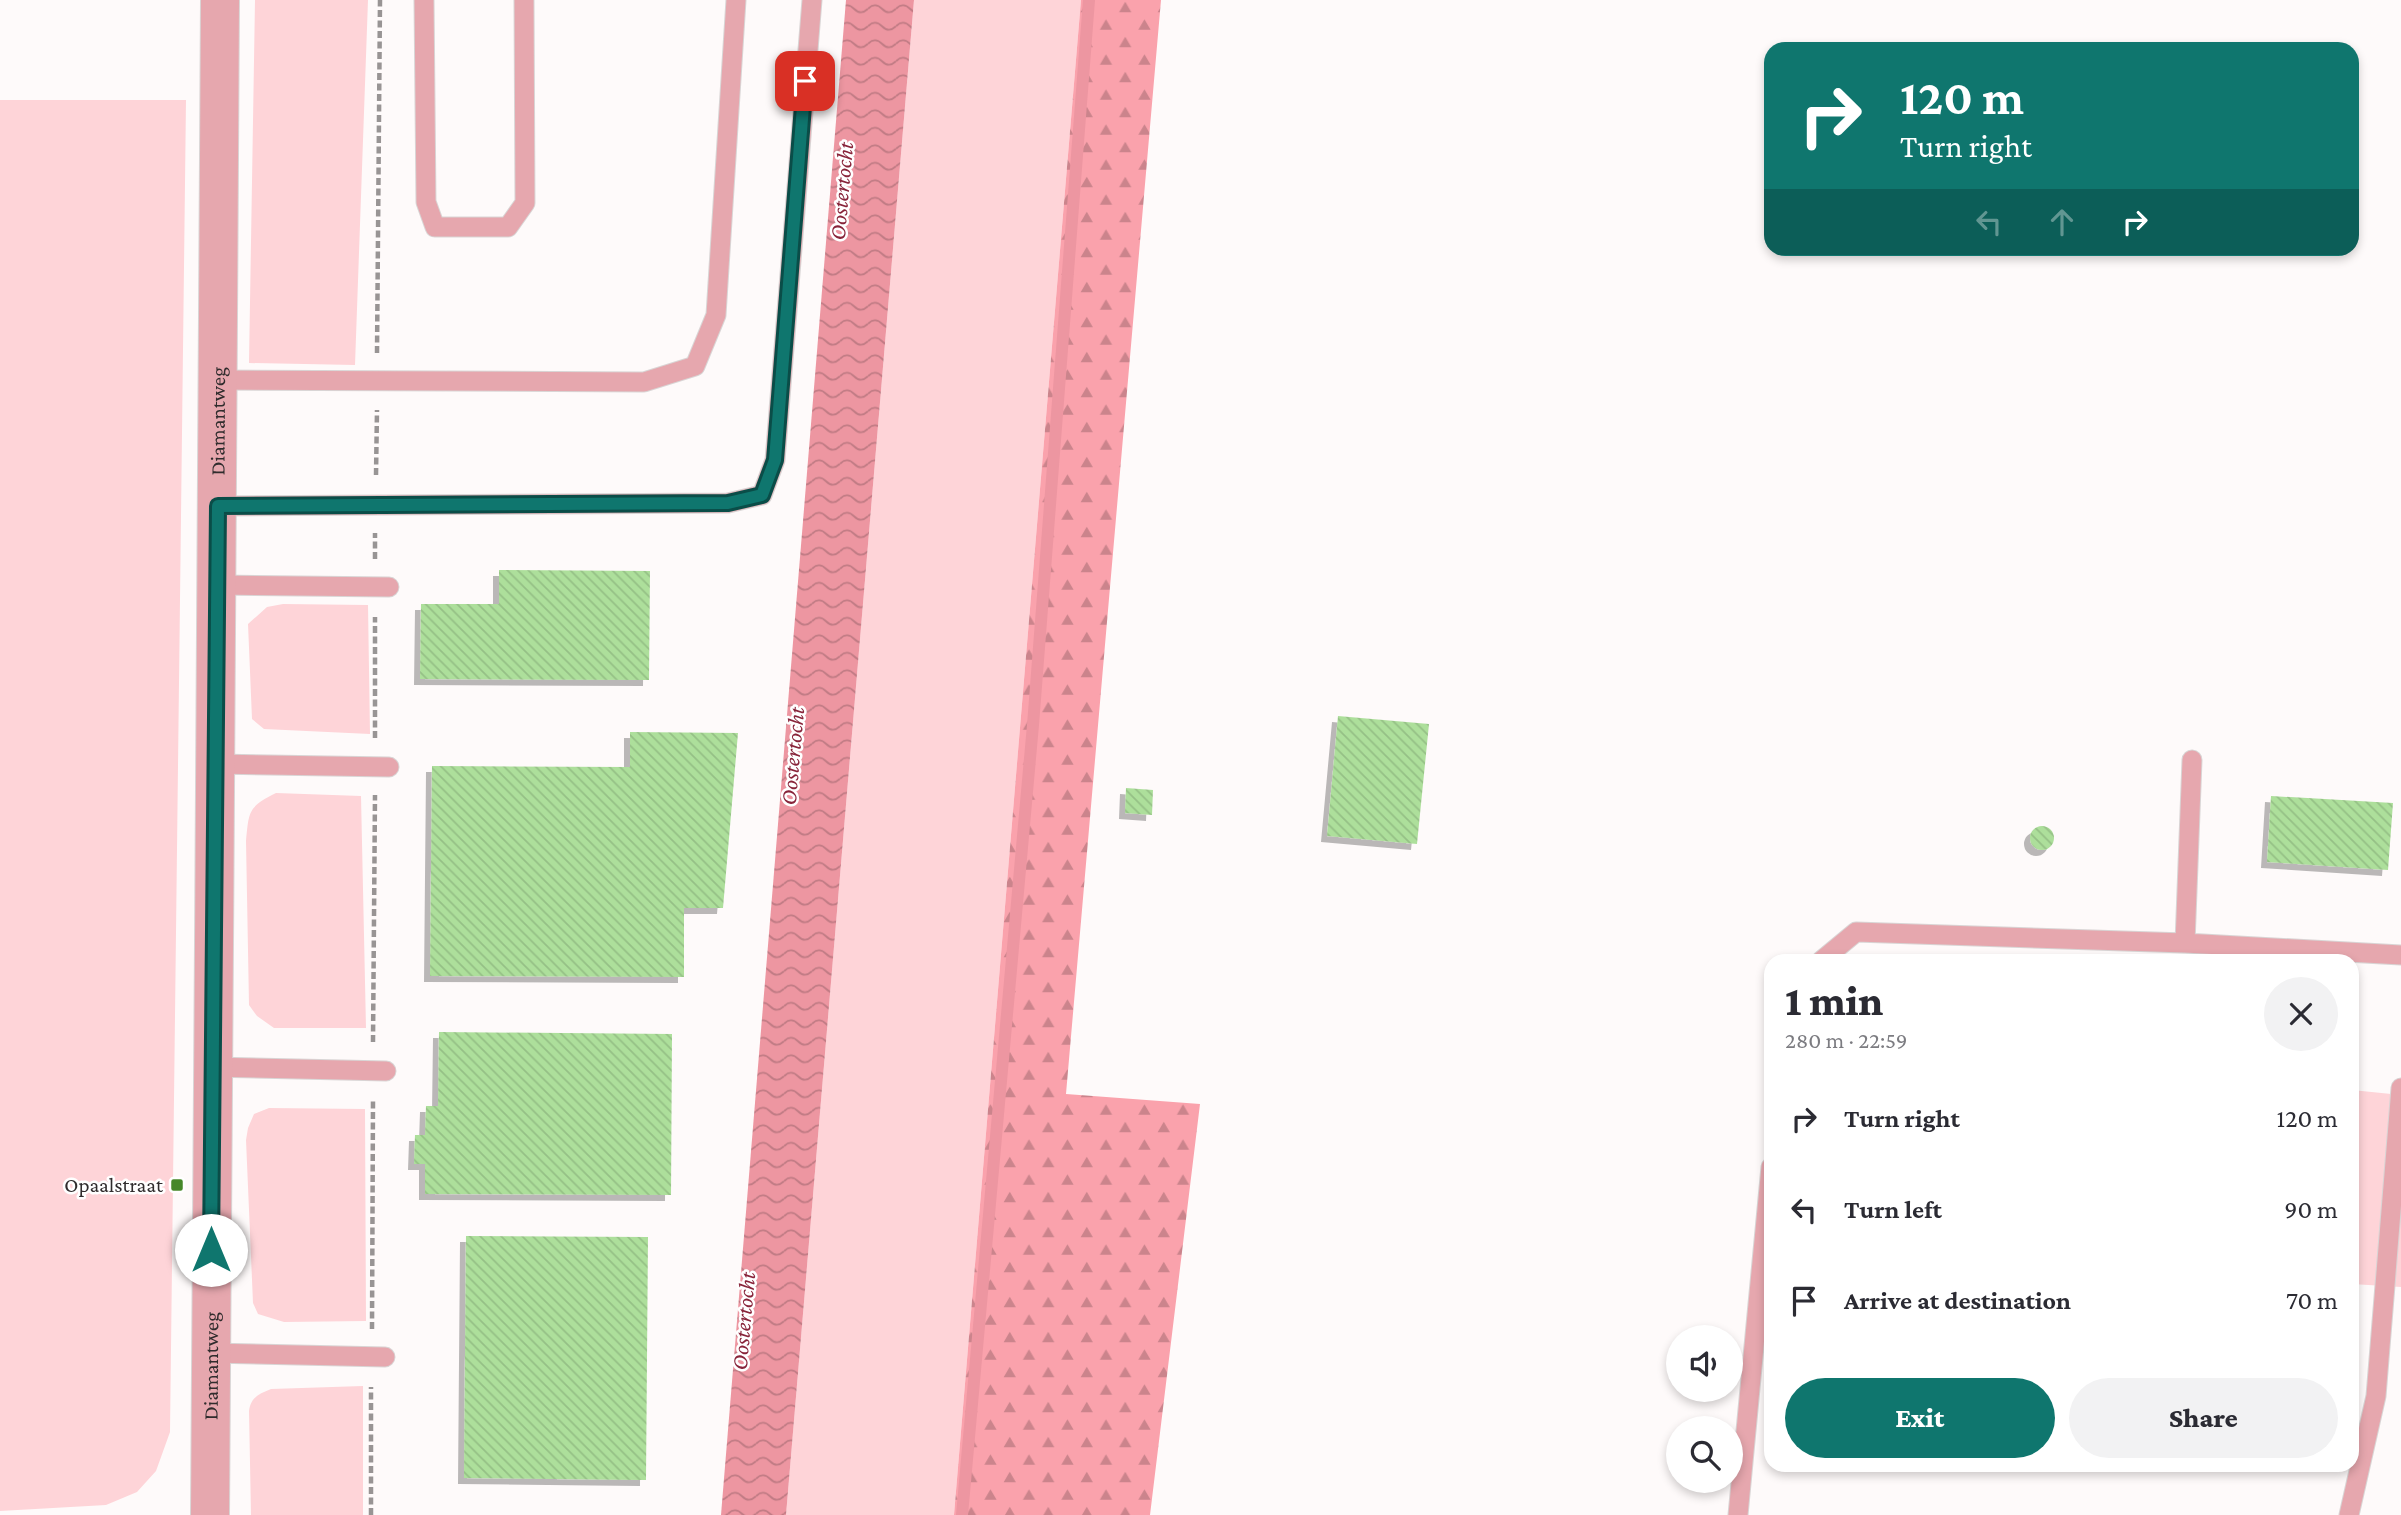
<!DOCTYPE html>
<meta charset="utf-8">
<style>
body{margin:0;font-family:"Crimson Pro",serif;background:#f2f2f3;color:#2b2b33;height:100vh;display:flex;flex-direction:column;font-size:26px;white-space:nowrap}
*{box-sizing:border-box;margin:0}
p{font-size:23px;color:#7c7c81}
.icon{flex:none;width:38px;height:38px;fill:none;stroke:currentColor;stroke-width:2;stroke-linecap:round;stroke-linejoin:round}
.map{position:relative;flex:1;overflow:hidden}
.side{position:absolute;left:1764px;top:954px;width:595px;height:518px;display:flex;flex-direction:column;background:#fff;border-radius:21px;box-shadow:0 4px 10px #0003}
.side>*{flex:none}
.banner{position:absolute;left:1764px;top:42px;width:595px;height:214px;border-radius:21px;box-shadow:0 4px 10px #0003;background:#0f766e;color:#fff;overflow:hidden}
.controls{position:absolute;left:1666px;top:1325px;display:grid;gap:14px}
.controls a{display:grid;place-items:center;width:77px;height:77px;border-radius:50%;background:#fff;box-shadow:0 4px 10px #0003;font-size:35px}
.pin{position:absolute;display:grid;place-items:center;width:60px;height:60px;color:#fff;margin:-30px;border-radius:14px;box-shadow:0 4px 10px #0006}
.me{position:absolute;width:77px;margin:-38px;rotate:0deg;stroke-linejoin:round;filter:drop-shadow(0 0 5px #0008)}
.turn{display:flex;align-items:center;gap:24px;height:147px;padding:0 21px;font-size:32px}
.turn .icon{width:91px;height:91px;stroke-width:2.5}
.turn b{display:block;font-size:49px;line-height:60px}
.lanes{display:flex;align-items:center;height:66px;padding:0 21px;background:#0003;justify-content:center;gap:35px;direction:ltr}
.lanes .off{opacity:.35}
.round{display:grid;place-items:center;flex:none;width:74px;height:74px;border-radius:37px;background:#f2f2f3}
.overview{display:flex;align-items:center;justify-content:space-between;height:119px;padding:0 21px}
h1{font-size:42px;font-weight:800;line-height:52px}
.button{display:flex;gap:14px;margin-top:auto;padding:14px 21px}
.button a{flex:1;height:80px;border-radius:42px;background:#0f766e;color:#fff;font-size:28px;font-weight:800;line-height:80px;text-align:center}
.button a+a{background:#f2f2f3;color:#2b2b33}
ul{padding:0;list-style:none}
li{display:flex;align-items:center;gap:21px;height:91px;padding:0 21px}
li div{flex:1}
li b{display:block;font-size:26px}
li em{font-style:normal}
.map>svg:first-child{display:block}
.grass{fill:#fed4d8}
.forest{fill:url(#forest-firs)}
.water{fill:url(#water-waves)}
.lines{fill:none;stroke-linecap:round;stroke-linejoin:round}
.stream{stroke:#ed96a1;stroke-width:12}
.building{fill:url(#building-back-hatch);filter:url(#shadow)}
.service-casing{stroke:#d9d5d5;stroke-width:21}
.tertiary-casing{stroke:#d9d5d5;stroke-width:40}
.path{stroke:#989494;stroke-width:4.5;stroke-dasharray:7 3.5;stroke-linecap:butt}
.service{stroke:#e6a7ae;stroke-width:19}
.tertiary{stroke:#e6a7ae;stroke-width:38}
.route-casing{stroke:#0a4d48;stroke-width:18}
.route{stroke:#0f766e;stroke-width:12}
.poi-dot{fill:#468729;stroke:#fff;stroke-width:2.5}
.labels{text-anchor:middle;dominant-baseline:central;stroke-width:5;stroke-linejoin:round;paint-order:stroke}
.street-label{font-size:21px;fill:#302c2d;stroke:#fff}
.poi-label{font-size:21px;fill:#302c2d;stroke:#fff;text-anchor:end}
.water-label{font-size:23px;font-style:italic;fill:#88243a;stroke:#fff}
</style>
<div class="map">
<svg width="2401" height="1515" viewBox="0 0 2401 1515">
<defs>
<pattern id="forest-firs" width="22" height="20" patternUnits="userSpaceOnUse" patternTransform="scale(1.75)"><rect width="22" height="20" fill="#faa2ac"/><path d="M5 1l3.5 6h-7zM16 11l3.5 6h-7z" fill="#cb848c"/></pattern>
<pattern id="water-waves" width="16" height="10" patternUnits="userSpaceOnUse" patternTransform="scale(1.75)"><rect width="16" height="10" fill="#ed96a1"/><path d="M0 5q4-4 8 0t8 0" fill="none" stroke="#c07b84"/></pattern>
<pattern id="building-back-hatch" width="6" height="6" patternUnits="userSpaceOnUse" patternTransform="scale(1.75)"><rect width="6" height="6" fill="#addf9b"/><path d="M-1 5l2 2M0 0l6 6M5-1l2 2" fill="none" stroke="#95c086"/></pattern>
<filter id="shadow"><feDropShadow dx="-6" dy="6" stdDeviation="0" flood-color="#0004"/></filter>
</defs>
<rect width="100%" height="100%" fill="#fefafa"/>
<path class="grass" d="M 255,0 L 368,0 L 355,365 L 249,363 Z
M 914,0 L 1081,0 L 954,1515 L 786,1515 Z
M 0,100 L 186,100 L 170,1432 L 156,1471 L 137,1492 L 106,1505 L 0,1511 Z
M 283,604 L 368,605 L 370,734 L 264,729 L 252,719 L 248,624 L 267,607 Z
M 276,793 L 361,796 L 366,1028 L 274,1028 L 257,1016 L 249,1005 L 246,841 C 249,811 248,807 276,793 Z
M 2352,1090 L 2401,1095 L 2401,1287 L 2352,1284 Z
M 269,1108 L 365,1109 L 366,1321 L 284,1322 L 258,1314 L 253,1303 L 246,1140 L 248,1128 L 254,1114 Z
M 363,1386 L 363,1515 L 251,1515 L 249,1411 C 251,1397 259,1394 271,1389 Z"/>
<path class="forest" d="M 1081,0 L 1161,0 L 1066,1094 L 1200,1104 L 1150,1515 L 954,1515 Z"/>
<path class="water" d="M 846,0 L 914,0 L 786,1515 L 721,1515 Z"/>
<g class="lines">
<path class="stream" d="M 962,1515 L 1033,725 L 1089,0"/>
</g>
<path class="building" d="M 499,570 L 650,571 L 649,680 L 420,679 L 421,604 L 499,604 Z
M 1338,716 L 1429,724 L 1417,844 L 1327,836 Z
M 630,732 L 738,733 L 723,908 L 684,908 L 684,977 L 430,976 L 432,766 L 630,767 Z
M 1126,788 L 1153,790 L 1152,815 L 1125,813 Z
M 2271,796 L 2393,803 L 2388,870 L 2267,862 Z
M2030 838a12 12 0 1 1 24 0a12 12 0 1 1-24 0Z
M 439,1032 L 672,1034 L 671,1195 L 425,1194 L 425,1164 L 414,1164 L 415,1135 L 425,1135 L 426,1106 L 438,1106 Z
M 466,1236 L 648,1237 L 646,1480 L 464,1478 Z"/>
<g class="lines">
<g class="service-casing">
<path id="service" d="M 424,0 L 426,202 L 435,227 L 508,227 L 525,203 L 524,0
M 218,380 L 644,382 L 695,366 L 716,315 L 736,0
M 218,506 L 728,503 L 762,495 L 775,460 L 812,0
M 218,585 L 389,587
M 216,764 L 389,767
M 2185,943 L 2192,760
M 1821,961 L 1856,932 L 2185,943 L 2401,955
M 211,1067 L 386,1071
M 211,1353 L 385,1357
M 1738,1515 L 1771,1167
M 2349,1515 L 2376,1396 L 2401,1088"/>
</g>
<g class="tertiary-casing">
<g id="tertiary">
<path id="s1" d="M 210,1515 C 213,1010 218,505 220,0"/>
</g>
</g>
<path class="path" d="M 377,353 L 380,0
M 376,475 L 377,410
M 375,559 L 375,533
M 375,738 L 375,617
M 373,1042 L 375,795
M 372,1329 L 373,1100
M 371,1515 L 371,1387"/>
<use href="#service" class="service"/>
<use href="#tertiary" class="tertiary"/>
</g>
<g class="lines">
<g class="route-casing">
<path id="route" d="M 211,1250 L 218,506 L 728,503 L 762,495 L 775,460 L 805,81"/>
</g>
<use href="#route" class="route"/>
</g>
<rect class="poi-dot" x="170" y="1178" width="14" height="14" rx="3.5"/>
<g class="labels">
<g class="street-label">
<text stroke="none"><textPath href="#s1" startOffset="1094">Diamantweg</textPath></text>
<text stroke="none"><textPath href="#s1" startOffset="149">Diamantweg</textPath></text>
</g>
<g class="poi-label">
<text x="163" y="1185">Opaalstraat</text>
</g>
<g class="water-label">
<text transform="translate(841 191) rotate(-85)">Oostertocht</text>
<text transform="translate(792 756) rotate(-85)">Oostertocht</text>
<text transform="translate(743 1321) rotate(-85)">Oostertocht</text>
</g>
</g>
</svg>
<div class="controls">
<a><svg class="icon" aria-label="sound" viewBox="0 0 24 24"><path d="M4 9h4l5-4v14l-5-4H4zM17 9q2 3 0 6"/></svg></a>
<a><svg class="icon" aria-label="search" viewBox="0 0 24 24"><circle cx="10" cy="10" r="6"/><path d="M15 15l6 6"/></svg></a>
</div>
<div class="pin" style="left:805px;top:81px;background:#d93025"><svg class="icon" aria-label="arrive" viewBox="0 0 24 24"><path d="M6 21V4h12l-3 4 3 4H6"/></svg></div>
<svg class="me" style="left:211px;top:1250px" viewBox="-20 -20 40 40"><circle r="19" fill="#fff"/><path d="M0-13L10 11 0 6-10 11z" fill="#0f766e"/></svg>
<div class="banner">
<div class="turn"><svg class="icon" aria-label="right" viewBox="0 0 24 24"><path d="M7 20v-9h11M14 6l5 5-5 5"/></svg><div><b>120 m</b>Turn right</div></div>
<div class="lanes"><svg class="icon off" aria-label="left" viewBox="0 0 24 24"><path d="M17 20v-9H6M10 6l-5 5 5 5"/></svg><svg class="icon off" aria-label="ahead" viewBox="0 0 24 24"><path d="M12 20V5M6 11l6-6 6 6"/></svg><svg class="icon" aria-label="right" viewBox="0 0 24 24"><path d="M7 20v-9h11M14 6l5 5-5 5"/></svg></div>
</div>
<section class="side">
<div class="overview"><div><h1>1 min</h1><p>280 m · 22:59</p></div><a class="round"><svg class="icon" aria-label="close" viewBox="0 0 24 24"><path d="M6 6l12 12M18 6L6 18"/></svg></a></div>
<ul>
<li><svg class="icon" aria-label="right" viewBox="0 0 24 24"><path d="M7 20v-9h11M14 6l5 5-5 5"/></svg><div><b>Turn right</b></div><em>120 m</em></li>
<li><svg class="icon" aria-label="left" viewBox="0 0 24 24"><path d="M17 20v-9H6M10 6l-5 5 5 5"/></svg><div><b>Turn left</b></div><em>90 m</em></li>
<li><svg class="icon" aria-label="arrive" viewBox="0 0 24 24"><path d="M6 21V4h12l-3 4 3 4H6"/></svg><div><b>Arrive at destination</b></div><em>70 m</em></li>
</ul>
<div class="button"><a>Exit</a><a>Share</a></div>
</section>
</div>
